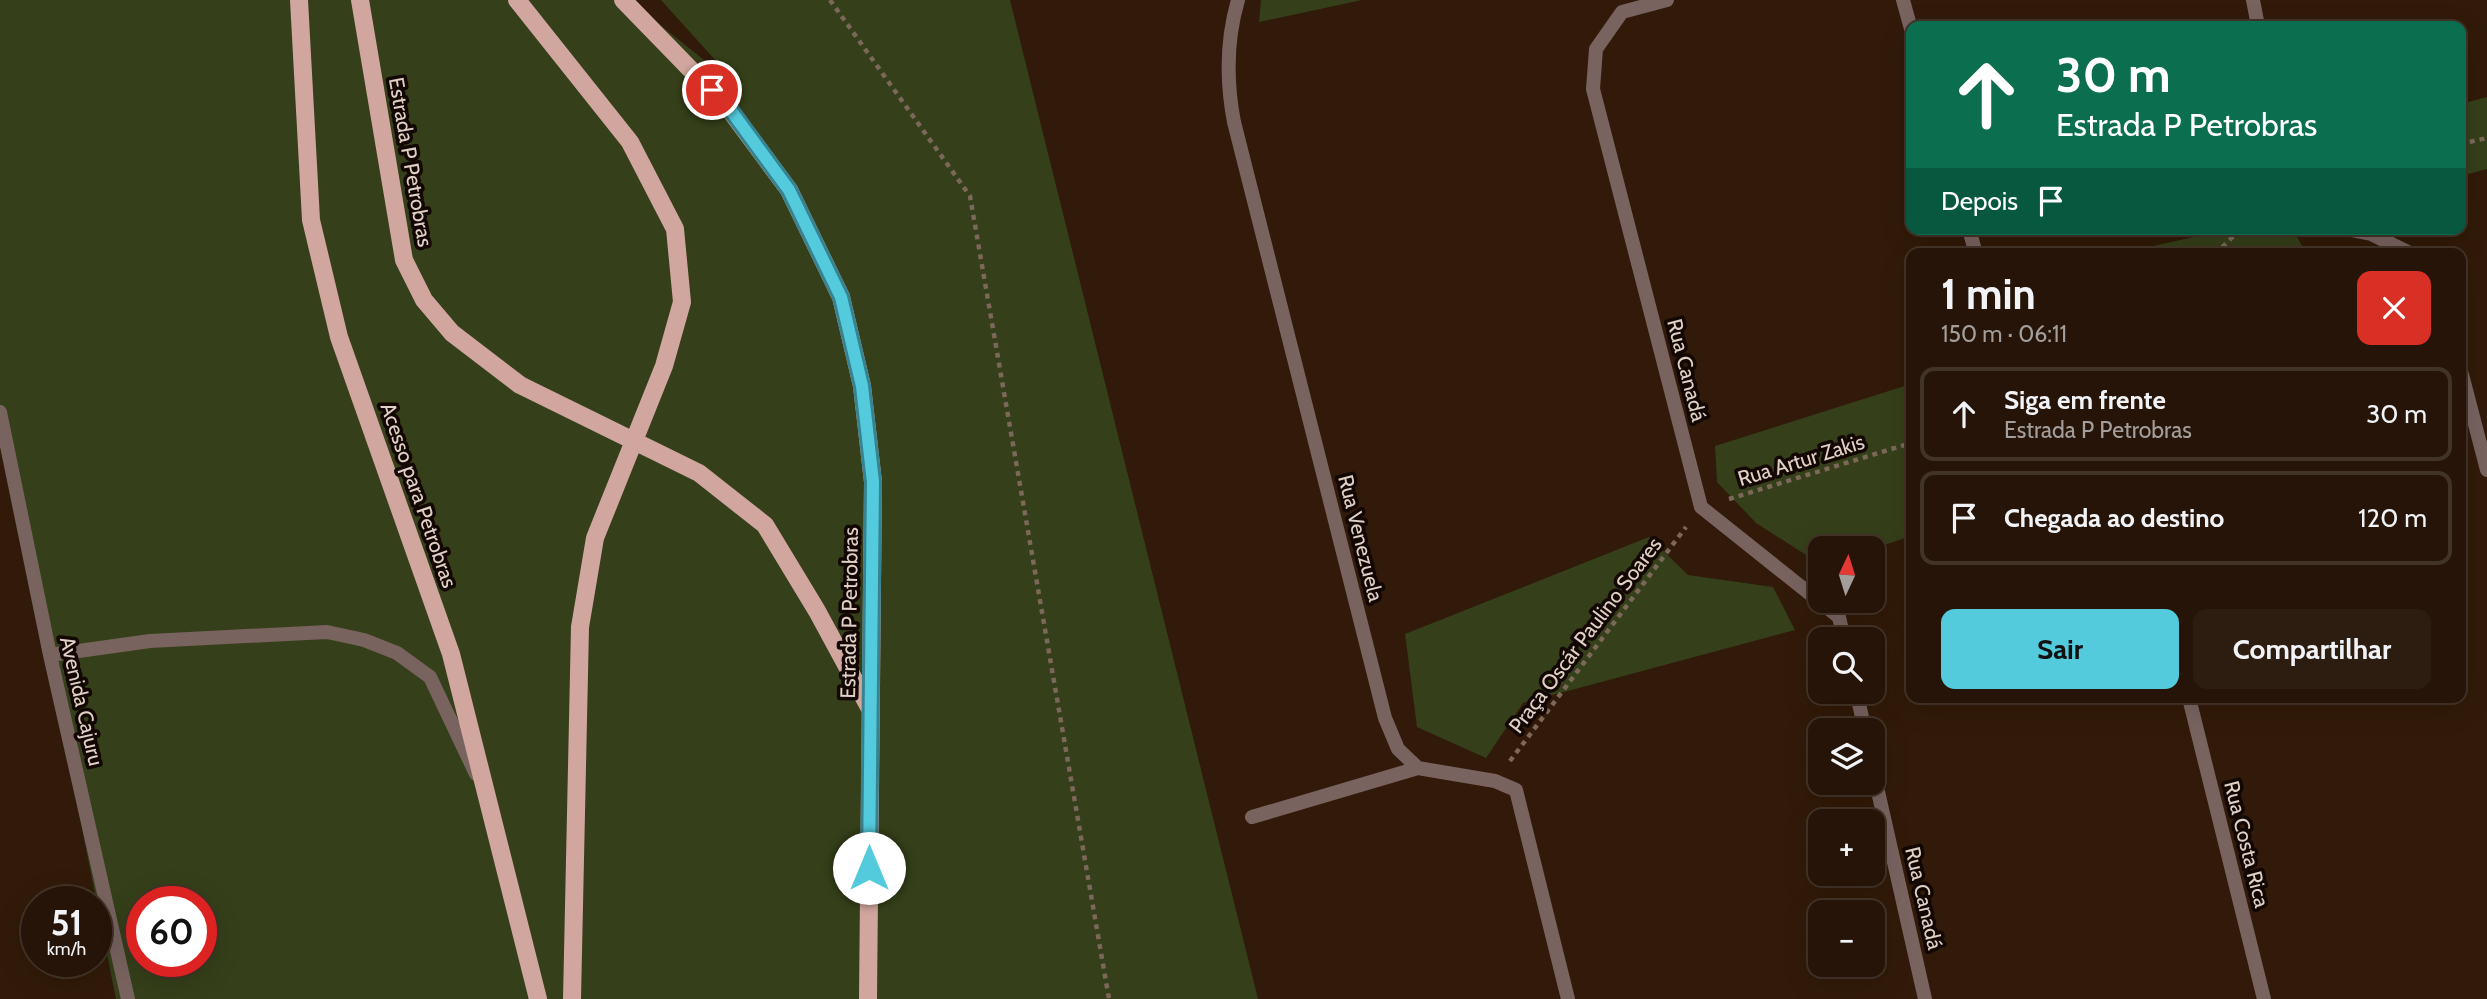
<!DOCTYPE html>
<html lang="pt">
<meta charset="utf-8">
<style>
body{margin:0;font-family:Cabin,sans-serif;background:#2d1d11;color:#f1f3f6;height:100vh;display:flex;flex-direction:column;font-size:26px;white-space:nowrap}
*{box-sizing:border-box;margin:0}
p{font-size:23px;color:#a39e9b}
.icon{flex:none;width:38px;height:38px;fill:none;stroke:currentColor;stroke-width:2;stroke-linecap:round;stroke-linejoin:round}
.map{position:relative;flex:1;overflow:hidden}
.sheet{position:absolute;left:1906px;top:248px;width:560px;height:455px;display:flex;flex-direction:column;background:#251407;border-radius:14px;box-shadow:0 7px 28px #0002,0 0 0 2px #423328}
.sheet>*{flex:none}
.top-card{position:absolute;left:1906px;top:21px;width:560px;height:214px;border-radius:14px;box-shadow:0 7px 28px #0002,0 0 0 2px #423328;background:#0b6e4f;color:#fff;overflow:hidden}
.needle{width:46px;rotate:4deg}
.fabs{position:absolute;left:1808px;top:536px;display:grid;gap:14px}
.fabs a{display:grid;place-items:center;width:77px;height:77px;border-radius:14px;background:#251407;box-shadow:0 7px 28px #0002,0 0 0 2px #423328;font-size:35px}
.speed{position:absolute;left:21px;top:886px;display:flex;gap:14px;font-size:35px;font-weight:700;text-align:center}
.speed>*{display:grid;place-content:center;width:91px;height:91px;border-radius:50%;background:#251407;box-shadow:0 7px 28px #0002,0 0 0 2px #423328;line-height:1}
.speed small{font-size:18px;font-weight:400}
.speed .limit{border:10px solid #d22;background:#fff;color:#111}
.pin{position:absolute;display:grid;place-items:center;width:60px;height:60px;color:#fff;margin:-30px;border:4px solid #fff;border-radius:50%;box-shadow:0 2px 7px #0007}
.me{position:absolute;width:77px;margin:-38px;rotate:0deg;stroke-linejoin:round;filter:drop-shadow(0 0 5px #0008)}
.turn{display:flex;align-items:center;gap:24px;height:147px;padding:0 35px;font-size:32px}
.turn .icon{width:91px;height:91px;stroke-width:2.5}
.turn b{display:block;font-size:49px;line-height:60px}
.then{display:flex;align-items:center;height:66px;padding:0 35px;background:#0003;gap:14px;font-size:26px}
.round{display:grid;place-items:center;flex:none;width:74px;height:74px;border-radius:14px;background:#2d1d11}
.head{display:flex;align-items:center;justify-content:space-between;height:119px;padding:0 35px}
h1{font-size:42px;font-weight:800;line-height:52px}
.primary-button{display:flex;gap:14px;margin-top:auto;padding:14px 35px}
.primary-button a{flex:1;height:80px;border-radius:14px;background:#54cadd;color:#111;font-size:28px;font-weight:800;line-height:80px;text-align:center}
.primary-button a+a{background:#2d1d11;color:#f1f3f6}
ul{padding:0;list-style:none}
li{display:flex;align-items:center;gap:21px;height:94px;margin:0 14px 10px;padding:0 21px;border:4px solid #423328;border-radius:14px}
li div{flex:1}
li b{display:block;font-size:26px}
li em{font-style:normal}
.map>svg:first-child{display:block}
.green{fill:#353f19;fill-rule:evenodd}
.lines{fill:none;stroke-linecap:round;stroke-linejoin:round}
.path{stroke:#7c6859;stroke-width:4.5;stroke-dasharray:5 5;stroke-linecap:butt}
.minor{stroke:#78635f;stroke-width:14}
.primary{stroke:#d1a69e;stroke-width:18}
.route-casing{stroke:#378390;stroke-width:18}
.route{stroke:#54cadd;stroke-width:12}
.labels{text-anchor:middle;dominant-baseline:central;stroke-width:7;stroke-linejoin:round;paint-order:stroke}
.street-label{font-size:21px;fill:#e1d0c6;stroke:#120703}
</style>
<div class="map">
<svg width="2487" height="999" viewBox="0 0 2487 999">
<rect width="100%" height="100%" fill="#311a09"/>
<path class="green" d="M 0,0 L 629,0 L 744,92 L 661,0 L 1010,0 L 1258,999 L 116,999 L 0,418 ZM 142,901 L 201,901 L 201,961 L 142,961 Z
M 1261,0 L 1362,0 L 1259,22 Z
M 2487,97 L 2487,169 L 2461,176 L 2461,104 Z
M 2230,229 L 2293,229 L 2302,246 L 2320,254 L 2117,254 Z
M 1911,384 L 1911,536 L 1873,549 L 1820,548 L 1820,564 L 1756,523 L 1717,482 L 1715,446 Z
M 1649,537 L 1688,575 L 1773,587 L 1795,630 L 1523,703 L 1486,758 L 1417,727 L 1405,634 Z"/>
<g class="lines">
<path class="path" d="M 830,0 L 970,196 L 1109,999
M 2460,144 L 2487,138
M 2215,254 L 2241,229
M 1729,499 L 1911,443
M 1510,761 L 1686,527"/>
<path class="minor" d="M 1238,0 C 1226,41 1226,80 1234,122 L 1385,718 L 1398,749 L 1418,768 L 1495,781 L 1516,790 L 1568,999
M 1667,0 L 1622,12 L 1596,49 L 1593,89 L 1701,507 L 1839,617 L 1844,639
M 1903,0 L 1911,29
M 2253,0 L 2258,26
M 1969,229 L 1976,254
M 2346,229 L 2371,234 L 2412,254
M 2460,367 L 2487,470
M 0,412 L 50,655 L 128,999
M 50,655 L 150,641 L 327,632 L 364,640 L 397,653 L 430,677 L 476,774
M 1856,691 L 1865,730
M 2189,698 L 2264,999
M 1872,765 L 1925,999
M 1252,817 L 1418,768"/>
<path class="primary" d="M 299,0 L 311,220 L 339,337 L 451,654 L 538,999
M 360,0 L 404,260 L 424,300 L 452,333 L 520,385 L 699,473 L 765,525 L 817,611 L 869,707
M 517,0 L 630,142 L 675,229 L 682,302 L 664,366 L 595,538 L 580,627 L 572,999
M 623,0 L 729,109 L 789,190 L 841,297 L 862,386 L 873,482 L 868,999"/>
</g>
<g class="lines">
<g class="route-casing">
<path id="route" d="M 712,90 L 729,108 L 789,190 L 841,297 L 862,386 L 873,482 L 869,868"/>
</g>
<use href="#route" class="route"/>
</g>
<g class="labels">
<g class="street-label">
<text transform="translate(411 162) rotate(80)">Estrada P Petrobras</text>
<text transform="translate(1687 370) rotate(76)">Rua Canadá</text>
<text transform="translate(1801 460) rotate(-17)">Rua Artur Zakis</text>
<text transform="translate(419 495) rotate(71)">Acesso para Petrobras</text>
<text transform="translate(1361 538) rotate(76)">Rua Venezuela</text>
<text transform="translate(849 613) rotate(-89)">Estrada P Petrobras</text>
<text transform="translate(1585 635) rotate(-53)">Praça Oscár Paulino Soares</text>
<text transform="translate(82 701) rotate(77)">Avenida Cajuru</text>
<text transform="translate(2247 844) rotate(76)">Rua Costa Rica</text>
<text transform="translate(1924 898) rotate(77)">Rua Canadá</text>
</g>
</g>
</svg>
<div class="fabs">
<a><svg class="needle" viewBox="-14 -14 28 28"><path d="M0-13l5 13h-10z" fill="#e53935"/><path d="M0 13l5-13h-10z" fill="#a39e9b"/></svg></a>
<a><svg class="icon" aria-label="search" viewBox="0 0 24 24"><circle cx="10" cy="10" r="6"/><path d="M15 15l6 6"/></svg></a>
<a><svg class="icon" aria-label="layers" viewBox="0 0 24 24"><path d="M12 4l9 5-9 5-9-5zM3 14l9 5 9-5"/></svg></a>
<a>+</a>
<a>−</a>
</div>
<div class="speed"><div>51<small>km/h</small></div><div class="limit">60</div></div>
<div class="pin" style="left:712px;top:90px;background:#d93025"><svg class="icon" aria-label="arrive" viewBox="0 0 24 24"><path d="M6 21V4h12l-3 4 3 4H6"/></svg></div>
<svg class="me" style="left:869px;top:868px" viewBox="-20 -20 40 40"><circle r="19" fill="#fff"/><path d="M0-13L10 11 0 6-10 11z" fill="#54cadd"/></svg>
<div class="top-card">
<div class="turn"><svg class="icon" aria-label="ahead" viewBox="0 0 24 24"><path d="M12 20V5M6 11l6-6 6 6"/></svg><div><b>30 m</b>Estrada P Petrobras</div></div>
<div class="then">Depois<svg class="icon" aria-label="arrive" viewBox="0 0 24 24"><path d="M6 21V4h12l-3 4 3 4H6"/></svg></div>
</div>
<section class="sheet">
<div class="head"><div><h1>1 min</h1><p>150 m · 06:11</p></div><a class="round" style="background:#d93025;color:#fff"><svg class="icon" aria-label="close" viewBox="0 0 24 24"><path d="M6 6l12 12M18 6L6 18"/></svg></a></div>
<ul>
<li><svg class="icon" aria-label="ahead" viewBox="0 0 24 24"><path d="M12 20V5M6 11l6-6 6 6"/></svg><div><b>Siga em frente</b><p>Estrada P Petrobras</p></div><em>30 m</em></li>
<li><svg class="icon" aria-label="arrive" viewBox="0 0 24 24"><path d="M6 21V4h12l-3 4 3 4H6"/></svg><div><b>Chegada ao destino</b></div><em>120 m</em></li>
</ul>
<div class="primary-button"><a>Sair</a><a>Compartilhar</a></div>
</section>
</div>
